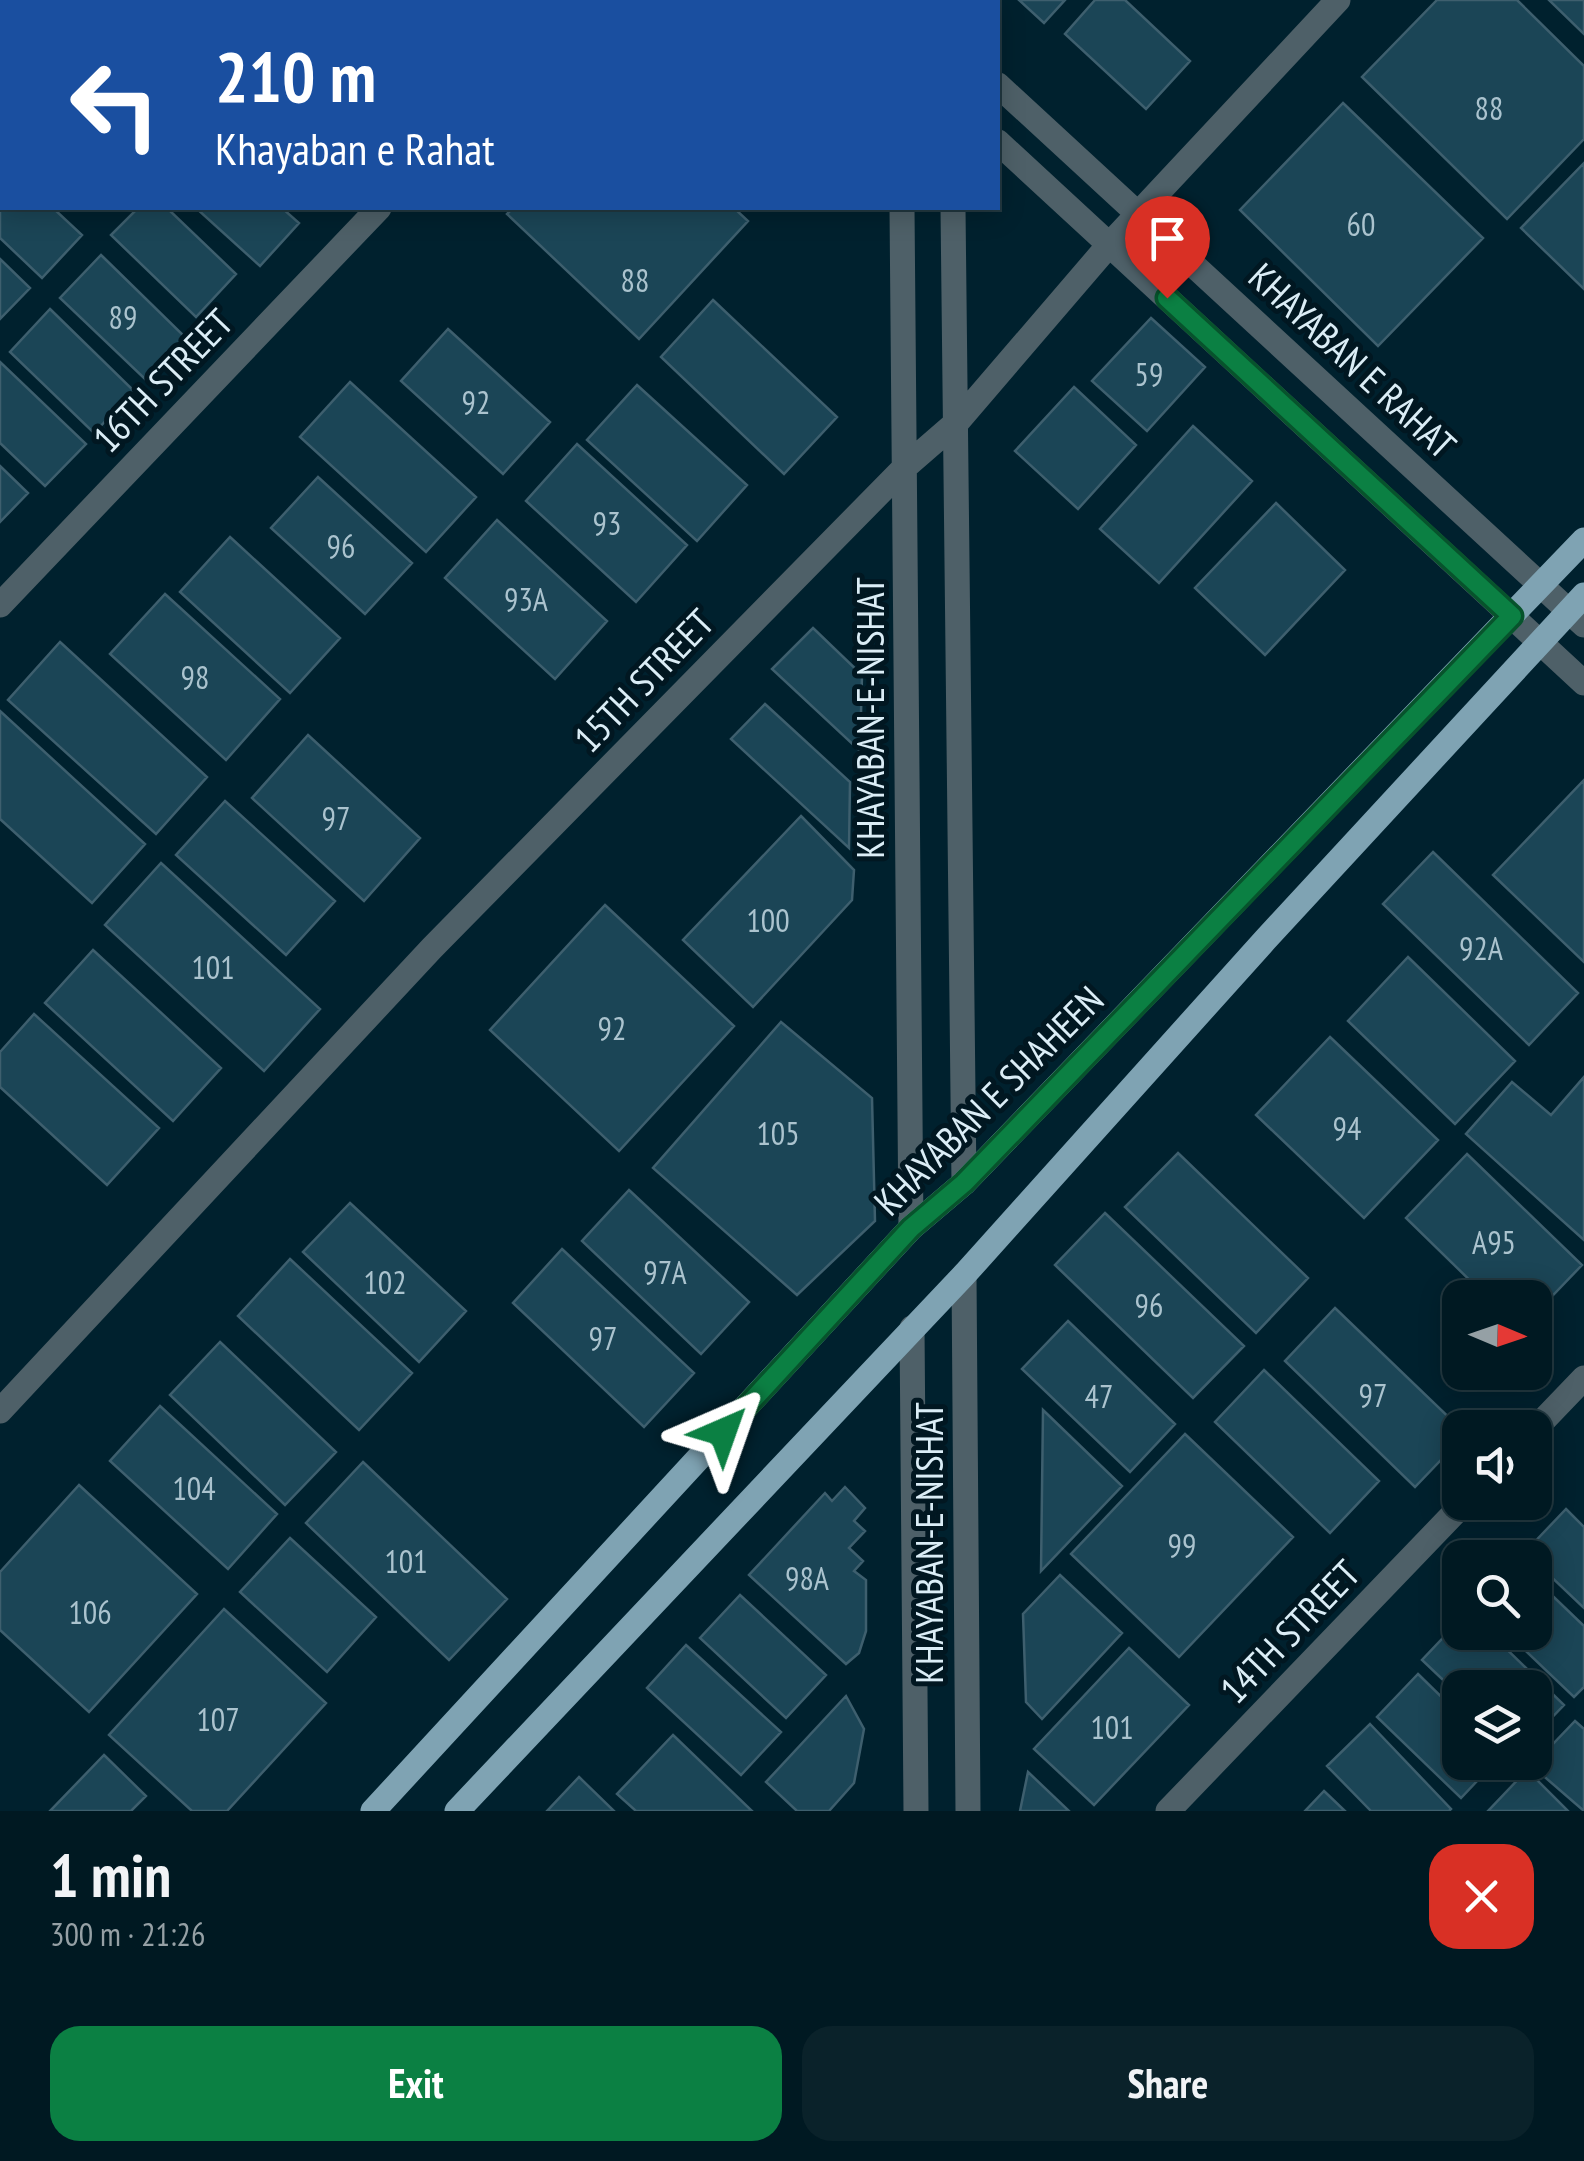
<!DOCTYPE html>
<meta charset="utf-8">
<style>
body{margin:0;font-family:"PT Sans Narrow",sans-serif;background:#0a222a;color:#f1f3f6;height:100vh;display:flex;flex-direction:column;font-size:38px;white-space:nowrap}
*{box-sizing:border-box;margin:0}
p{font-size:32px;color:#95a0a5}
.icon{flex:none;width:55px;height:55px;fill:none;stroke:currentColor;stroke-width:2;stroke-linecap:round;stroke-linejoin:round}
.map{position:relative;height:1811px;overflow:hidden}
.details{display:flex;flex-direction:column;background:#001922;flex:1}
.details>*{flex:none}
.hud{position:absolute;left:0px;top:0px;width:1000px;height:210px;box-shadow:0 5px 25px #0003,0 0 0 2px #223840;background:#1a4fa0;color:#fff;overflow:hidden}
.needle{width:65px;rotate:92deg}
.buttons{position:absolute;left:1442px;top:1280px;display:grid;gap:20px}
.buttons a{display:grid;place-items:center;width:110px;height:110px;border-radius:20px;background:#001922;box-shadow:0 5px 25px #0003,0 0 0 2px #223840;font-size:50px}
.pin{position:absolute;display:grid;place-items:center;width:85px;height:85px;color:#fff;margin:-102px -42px;border-radius:50% 50% 50% 0;rotate:-45deg;box-shadow:0 0 10px #0007}
.pin .icon{rotate:45deg}
.me{position:absolute;width:110px;margin:-55px;rotate:43deg;stroke-linejoin:round;filter:drop-shadow(0 0 8px #0008)}
.turn{display:flex;align-items:center;gap:35px;height:210px;padding:0 50px;font-size:45px}
.turn .icon{width:130px;height:130px;stroke-width:2.5}
.turn b{display:block;font-size:70px;line-height:85px}
.round{display:grid;place-items:center;flex:none;width:105px;height:105px;border-radius:30px;background:#0a222a}
.overview{display:flex;align-items:center;justify-content:space-between;height:170px;padding:0 50px}
h1{font-size:60px;font-weight:700;line-height:75px}
.button{display:flex;gap:20px;margin-top:auto;padding:20px 50px}
.button a{flex:1;height:115px;border-radius:30px;background:#0b8043;color:#fff;font-size:40px;font-weight:700;line-height:115px;text-align:center}
.button a+a{background:#0a222a;color:#f1f3f6}
.map>svg:first-child{display:block}
.building{fill:#1b4556;stroke:#3e5f6e;stroke-width:2.5}
.lines{fill:none;stroke-linecap:round;stroke-linejoin:round}
.minor{stroke:#4e6068;stroke-width:25}
.major{stroke:#7fa3b3;stroke-width:25}
.route-casing{stroke:#07532c;stroke-width:25}
.route{stroke:#0b8043;stroke-width:18}
.labels{text-anchor:middle;dominant-baseline:central;stroke-width:10;stroke-linejoin:round;paint-order:stroke}
.number-label{font-size:32px;fill:#abc3ce}
.street-label{font-size:38px;fill:#dbedf6;stroke:#011721}
</style>
<div class="map">
<svg width="1584" height="1811" viewBox="0 0 1584 1811">
<rect width="100%" height="100%" fill="#00212e"/>
<path class="building" d="M 186,0 L 270,0 L 273,2 L 189,2 Z
M 396,0 L 484,0 L 487,2 L 399,2 Z
M 1019,0 L 1065,0 L 1044,23 Z
M 1095,0 L 1125,0 L 1190,61 L 1146,109 L 1065,34 Z
M 1437,0 L 1517,0 L 1584,66 L 1584,139 L 1507,219 L 1362,77 Z
M 1549,0 L 1584,0 L 1584,34 Z
M 1343,103 L 1483,238 L 1378,346 L 1240,210 Z
M 0,156 L 2,208 L 53,208 L 82,235 L 42,278 L 0,238 Z
M 1584,163 L 1584,289 L 1521,228 Z
M 138,208 L 167,208 L 236,274 L 196,317 L 111,235 Z
M 196,208 L 282,208 L 299,223 L 260,266 Z
M 513,208 L 734,208 L 748,221 L 639,339 L 507,214 Z
M 101,255 L 185,337 L 145,379 L 60,298 Z
M 0,259 L 30,288 L 0,319 Z
M 713,300 L 837,417 L 784,474 L 661,357 Z
M 50,309 L 134,391 L 94,433 L 10,352 Z
M 1151,318 L 1205,367 L 1147,431 L 1092,381 Z
M 448,329 L 550,422 L 503,474 L 401,381 Z
M 0,362 L 86,444 L 45,486 L 0,443 Z
M 350,382 L 476,497 L 426,552 L 300,437 Z
M 637,385 L 747,485 L 697,541 L 587,440 Z
M 1074,387 L 1136,445 L 1078,509 L 1015,451 Z
M 1193,426 L 1252,481 L 1159,583 L 1100,529 Z
M 577,444 L 687,545 L 636,602 L 526,501 Z
M 0,466 L 28,493 L 0,522 Z
M 318,477 L 412,563 L 365,614 L 271,528 Z
M 1276,503 L 1345,570 L 1265,655 L 1195,588 Z
M 497,520 L 607,621 L 555,679 L 445,578 Z
M 230,537 L 340,638 L 290,693 L 180,592 Z
M 165,594 L 280,699 L 226,760 L 110,654 Z
M 813,628 L 862,675 L 860,751 L 772,669 Z
M 60,642 L 207,777 L 156,834 L 8,700 Z
M 765,704 L 850,782 L 849,848 L 731,739 Z
M 0,711 L 145,844 L 92,903 L 0,819 Z
M 308,735 L 420,838 L 364,901 L 252,798 Z
M 1584,780 L 1584,962 L 1493,875 Z
M 225,801 L 335,901 L 286,955 L 176,855 Z
M 801,816 L 854,870 L 852,900 L 753,1007 L 683,940 Z
M 1433,852 L 1578,993 L 1529,1045 L 1383,904 Z
M 161,863 L 320,1009 L 264,1071 L 105,925 Z
M 605,905 L 734,1026 L 619,1151 L 490,1030 Z
M 93,950 L 221,1068 L 173,1121 L 45,1003 Z
M 1408,957 L 1515,1061 L 1455,1124 L 1348,1021 Z
M 34,1014 L 159,1128 L 107,1185 L 0,1087 L 0,1052 Z
M 781,1022 L 872,1098 L 875,1221 L 797,1295 L 653,1168 Z
M 1330,1037 L 1438,1140 L 1364,1218 L 1256,1115 Z
M 1584,1077 L 1584,1240 L 1466,1134 L 1512,1082 L 1551,1115 Z
M 1178,1153 L 1308,1278 L 1256,1333 L 1125,1207 Z
M 1467,1154 L 1582,1265 L 1535,1314 L 1535,1298 L 1488,1298 L 1406,1218 Z
M 629,1190 L 749,1302 L 701,1354 L 582,1241 Z
M 350,1203 L 466,1311 L 419,1362 L 303,1252 Z
M 1105,1213 L 1244,1346 L 1193,1398 L 1055,1265 Z
M 562,1249 L 694,1373 L 644,1427 L 513,1303 Z
M 290,1259 L 412,1373 L 359,1430 L 238,1316 Z
M 1335,1308 L 1460,1428 L 1460,1440 L 1415,1487 L 1285,1361 Z
M 1068,1321 L 1175,1424 L 1130,1472 L 1022,1369 Z
M 220,1342 L 336,1452 L 285,1505 L 170,1395 Z
M 1264,1370 L 1379,1481 L 1330,1533 L 1215,1422 Z
M 160,1406 L 277,1514 L 228,1569 L 110,1461 Z
M 1043,1410 L 1122,1486 L 1041,1571 Z
M 1185,1434 L 1293,1537 L 1179,1657 L 1071,1554 Z
M 363,1462 L 507,1599 L 449,1660 L 306,1523 Z
M 79,1485 L 197,1594 L 89,1712 L 0,1630 L 0,1572 Z
M 845,1487 L 865,1508 L 854,1521 L 865,1531 L 849,1548 L 863,1561 L 854,1571 L 866,1580 L 866,1631 L 859,1653 L 846,1664 L 749,1575 L 825,1493 L 832,1501 Z
M 1566,1509 L 1584,1527 L 1584,1608 L 1525,1552 Z
M 290,1538 L 376,1617 L 327,1672 L 240,1592 Z
M 1060,1575 L 1122,1633 L 1042,1719 L 1026,1702 L 1023,1614 Z
M 1535,1579 L 1584,1626 L 1584,1687 L 1574,1697 L 1506,1632 L 1535,1632 Z
M 740,1595 L 826,1675 L 786,1718 L 700,1638 Z
M 224,1609 L 326,1703 L 227,1811 L 192,1811 L 109,1735 Z
M 1460,1620 L 1460,1632 L 1489,1632 L 1564,1705 L 1535,1735 L 1535,1688 L 1460,1688 L 1460,1696 L 1422,1660 Z
M 686,1645 L 781,1732 L 741,1775 L 647,1688 Z
M 1129,1648 L 1189,1705 L 1094,1805 L 1034,1749 Z
M 1418,1674 L 1460,1715 L 1460,1762 L 1495,1762 L 1461,1798 L 1377,1717 Z
M 846,1696 L 864,1729 L 854,1783 L 829,1811 L 797,1811 L 766,1782 Z
M 1575,1721 L 1584,1729 L 1584,1811 L 1532,1766 Z
M 1370,1724 L 1451,1809 L 1449,1811 L 1371,1811 L 1327,1766 Z
M 673,1735 L 752,1811 L 636,1811 L 617,1794 Z
M 104,1755 L 146,1796 L 131,1811 L 50,1811 Z
M 1527,1770 L 1568,1811 L 1488,1811 Z
M 1028,1772 L 1069,1811 L 1020,1811 Z
M 579,1777 L 614,1811 L 547,1811 Z
M 1324,1791 L 1345,1811 L 1305,1811 Z"/>
<g class="lines">
<path class="minor" d="M 855,0 L 857,2
M 904,0 L 906,2
M 34,2 L 37,0
M 576,2 L 578,0
M 951,2 L 951,0
M 0,39 L 2,36
M 998,85 L 1584,625
M 998,142 L 1584,683
M 902,208 L 911,1228
M 953,208 L 964,1183
M 0,605 L 379,208
M 964,1275 L 968,1811
M 912,1328 L 916,1811
M 0,1411 L 432,948 L 905,467 L 958,421 L 1109,245 L 1338,0
M 1535,1429 L 1584,1378
M 1168,1811 L 1465,1502"/>
<path class="major" d="M 373,1811 L 911,1228 L 964,1183 L 1584,540
M 457,1811 L 964,1275 L 1265,940 L 1584,595"/>
</g>
<g class="lines">
<g class="route-casing">
<path id="route" d="M 723,1432 L 911,1228 L 964,1183 L 1512,616 L 1167,298"/>
</g>
<use href="#route" class="route"/>
</g>
<g class="labels">
<g class="number-label">
<text x="1489" y="108">88</text>
<text x="1361" y="224">60</text>
<text x="635" y="280">88</text>
<text x="123" y="317">89</text>
<text x="1149" y="374">59</text>
<text x="476" y="402">92</text>
<text x="607" y="523">93</text>
<text x="341" y="546">96</text>
<text x="526" y="599">93A</text>
<text x="195" y="677">98</text>
<text x="336" y="818">97</text>
<text x="768" y="920">100</text>
<text x="1481" y="948">92A</text>
<text x="213" y="967">101</text>
<text x="612" y="1028">92</text>
<text x="1347" y="1128">94</text>
<text x="778" y="1133">105</text>
<text x="1494" y="1242">A95</text>
<text x="665" y="1272">97A</text>
<text x="385" y="1282">102</text>
<text x="1149" y="1305">96</text>
<text x="603" y="1338">97</text>
<text x="1373" y="1395">97</text>
<text x="1099" y="1396">47</text>
<text x="194" y="1488">104</text>
<text x="1182" y="1545">99</text>
<text x="406" y="1561">101</text>
<text x="807" y="1578">98A</text>
<text x="90" y="1612">106</text>
<text x="218" y="1719">107</text>
<text x="1112" y="1727">101</text>
</g>
<g class="street-label">
<text transform="translate(1353 360) rotate(43)">KHAYABAN E RAHAT</text>
<text transform="translate(162 380) rotate(-46)">16TH STREET</text>
<text transform="translate(643 680) rotate(-46)">15TH STREET</text>
<text transform="translate(869 718) rotate(-90)">KHAYABAN-E-NISHAT</text>
<text transform="translate(988 1100) rotate(-45)">KHAYABAN E SHAHEEN</text>
<text transform="translate(928 1543) rotate(-90)">KHAYABAN-E-NISHAT</text>
<text transform="translate(1289 1631) rotate(-46)">14TH STREET</text>
</g>
</g>
</svg>
<div class="buttons">
<a><svg class="needle" viewBox="-14 -14 28 28"><path d="M0-13l5 13h-10z" fill="#e53935"/><path d="M0 13l5-13h-10z" fill="#95a0a5"/></svg></a>
<a><svg class="icon" aria-label="sound" viewBox="0 0 24 24"><path d="M4 9h4l5-4v14l-5-4H4zM17 9q2 3 0 6"/></svg></a>
<a><svg class="icon" aria-label="search" viewBox="0 0 24 24"><circle cx="10" cy="10" r="6"/><path d="M15 15l6 6"/></svg></a>
<a><svg class="icon" aria-label="layers" viewBox="0 0 24 24"><path d="M12 4l9 5-9 5-9-5zM3 14l9 5 9-5"/></svg></a>
</div>
<div class="pin" style="left:1167px;top:298px;background:#d93025"><svg class="icon" aria-label="arrive" viewBox="0 0 24 24"><path d="M6 21V4h12l-3 4 3 4H6"/></svg></div>
<svg class="me" style="left:723px;top:1432px" viewBox="-20 -20 40 40"><path d="M0-17L14 15 0 8-14 15z" fill="#0b8043" stroke="#fff" stroke-width="4"/></svg>
<div class="hud">
<div class="turn"><svg class="icon" aria-label="left" viewBox="0 0 24 24"><path d="M17 20v-9H6M10 6l-5 5 5 5"/></svg><div><b>210 m</b>Khayaban e Rahat</div></div>
</div>
</div>
<section class="details">
<div class="overview"><div><h1>1 min</h1><p>300 m · 21:26</p></div><a class="round" style="background:#d93025;color:#fff"><svg class="icon" aria-label="close" viewBox="0 0 24 24"><path d="M6 6l12 12M18 6L6 18"/></svg></a></div>
<div class="button"><a>Exit</a><a>Share</a></div>
</section>
